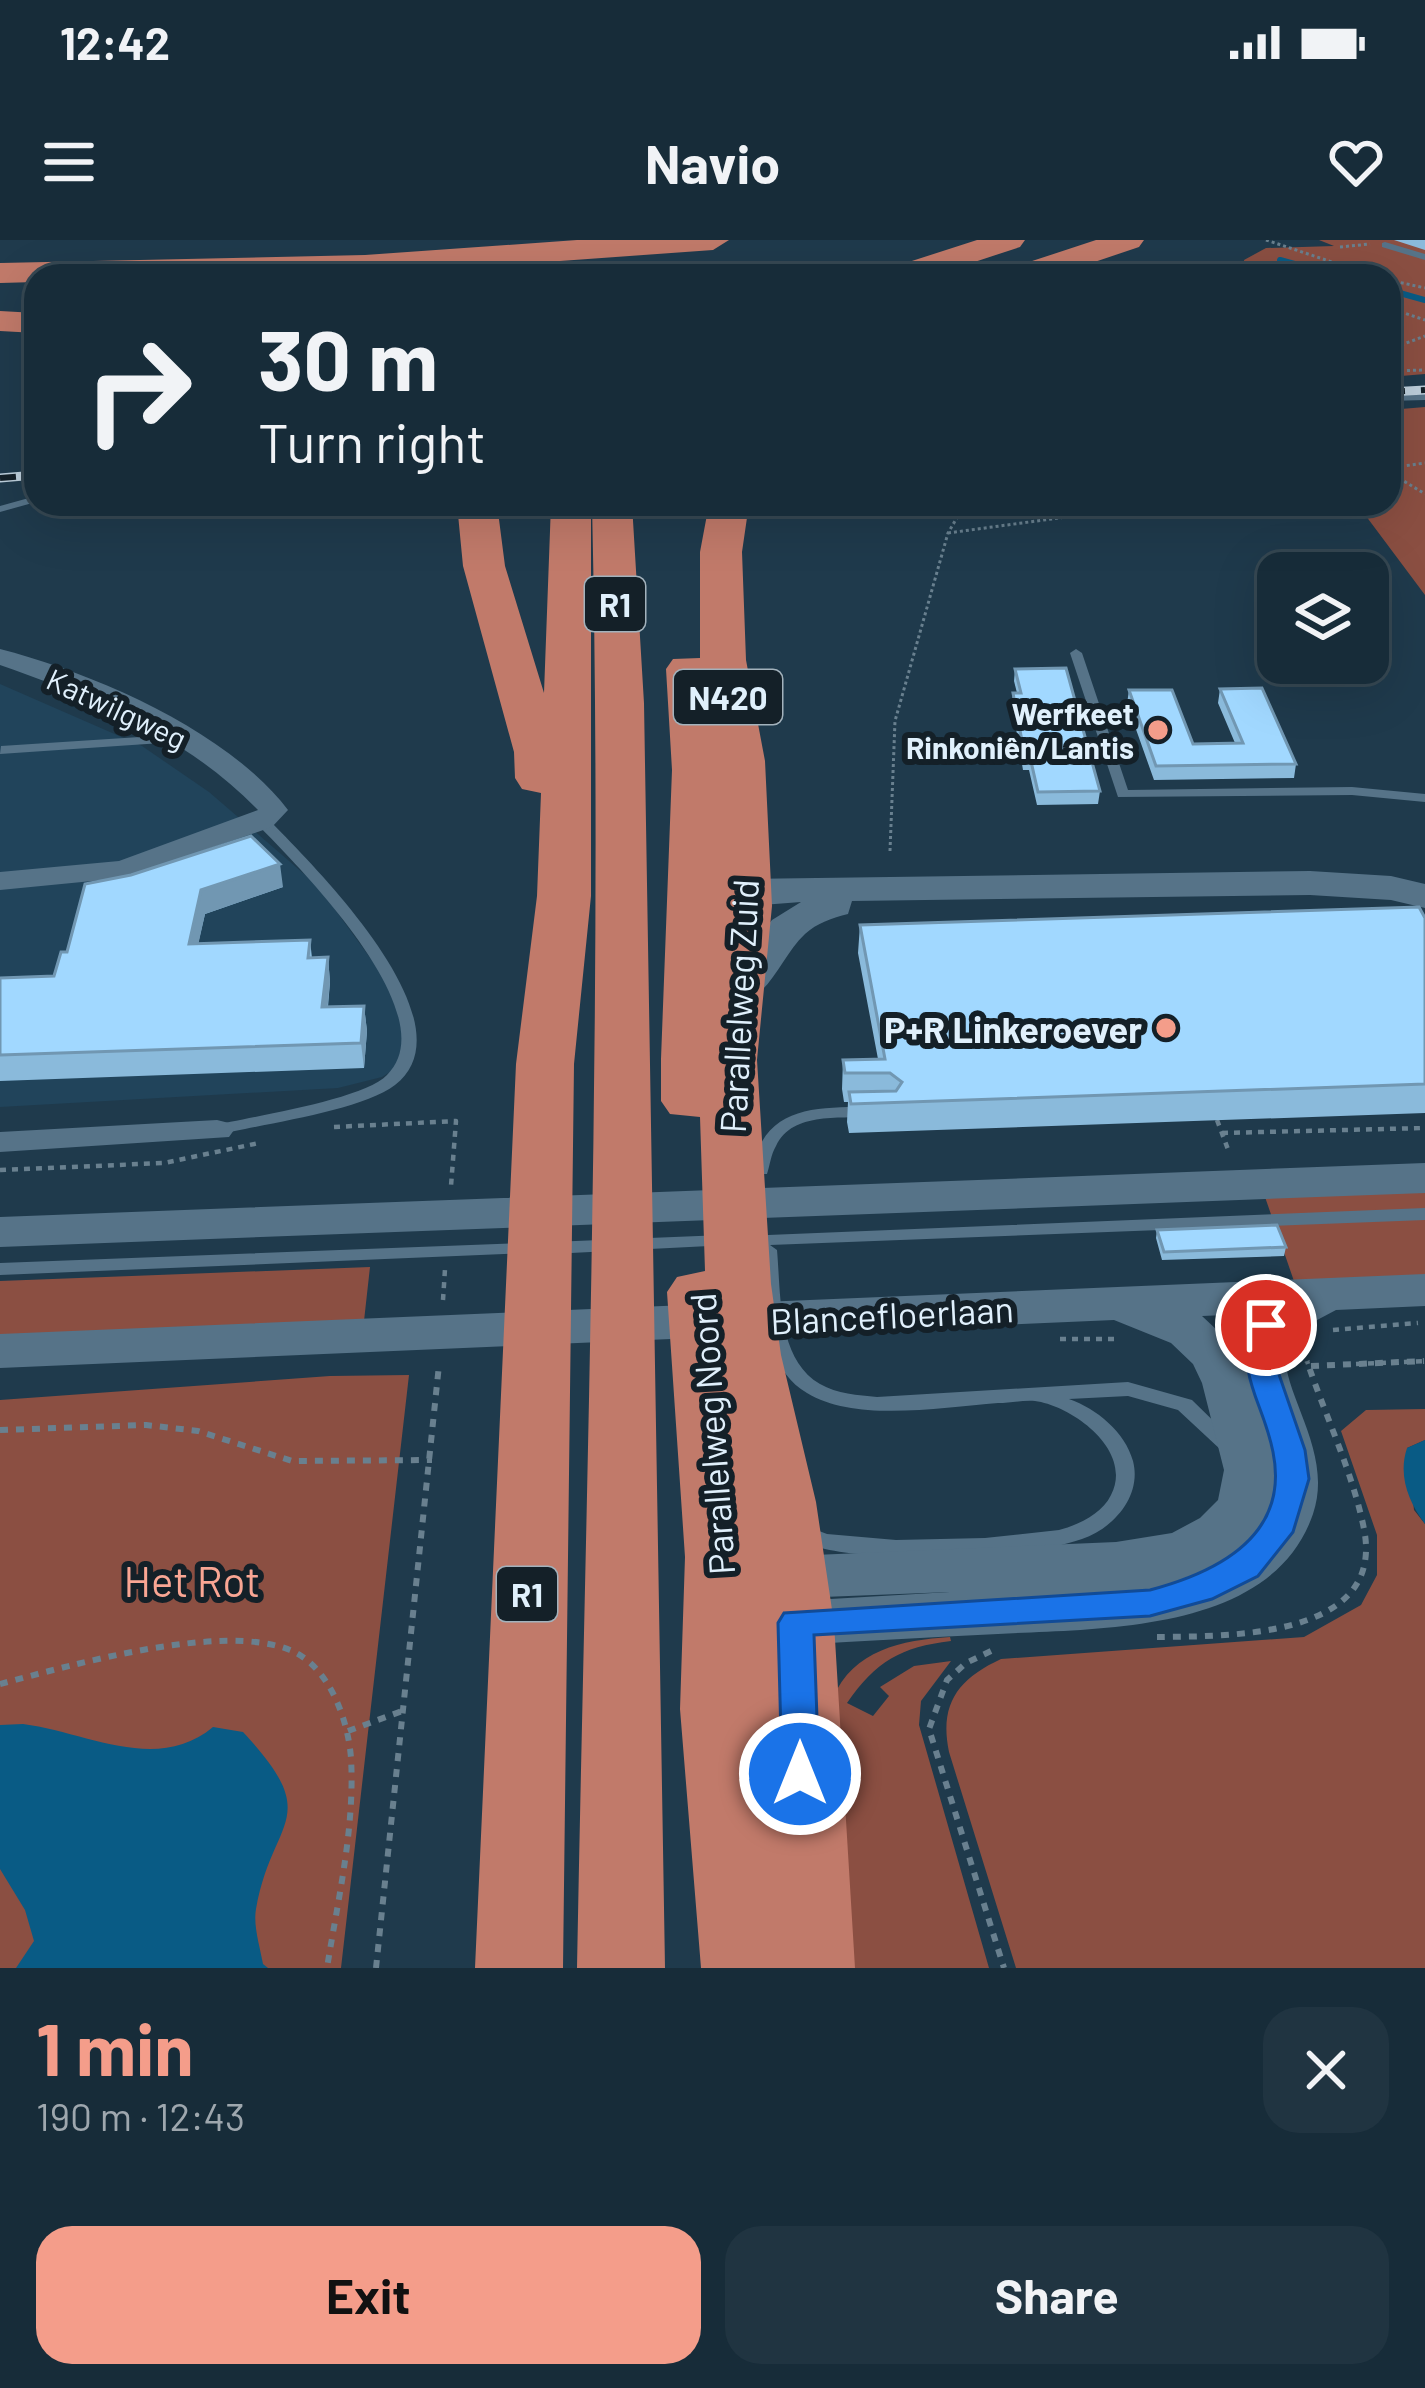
<!DOCTYPE html>
<meta charset="utf-8">
<style>
body{margin:0;font-family:Barlow,sans-serif;background:#203441;color:#f1f3f6;height:100vh;display:flex;flex-direction:column;font-size:45px;white-space:nowrap}
*{box-sizing:border-box;margin:0}
p{font-size:39px;color:#9ea7ae}
.icon{flex:none;width:66px;height:66px;fill:none;stroke:currentColor;stroke-width:2;stroke-linecap:round;stroke-linejoin:round}
.map{position:relative;height:1728px;overflow:hidden}
.details{display:flex;flex-direction:column;background:#172c39;flex:1}
.details>*{flex:none}
.hud{position:absolute;left:24px;top:24px;width:1377px;height:252px;border-radius:36px;box-shadow:0 12px 48px #0002,0 0 0 3px #364853;background:#172c39;color:#f1f3f6;overflow:hidden}
.controls{position:absolute;left:1257px;top:312px;display:grid;gap:24px}
.controls a{display:grid;place-items:center;width:132px;height:132px;border-radius:24px;background:#172c39;box-shadow:0 12px 48px #0002,0 0 0 3px #364853;font-size:60px}
.pin{position:absolute;display:grid;place-items:center;width:102px;height:102px;color:#fff;margin:-51px;border:6px solid #fff;border-radius:50%;box-shadow:0 3px 12px #0007}
.me{position:absolute;width:132px;margin:-66px;rotate:0deg;stroke-linejoin:round;filter:drop-shadow(0 0 9px #0008)}
.turn{display:flex;align-items:center;gap:42px;height:252px;padding:0 36px;font-size:54px}
.turn .icon{width:156px;height:156px;stroke-width:2.5}
.turn b{display:block;font-size:84px;line-height:102px}
.round{display:grid;place-items:center;flex:none;width:126px;height:126px;border-radius:36px;background:#203441}
.head{display:flex;align-items:center;justify-content:space-between;height:204px;padding:0 36px}
h1{font-size:72px;font-weight:700;line-height:90px;color:#f49d8a}
.button{display:flex;gap:24px;margin-top:auto;padding:24px 36px}
.button a{flex:1;height:138px;border-radius:36px;background:#f49d8a;color:#111;font-size:48px;font-weight:700;line-height:138px;text-align:center}
.button a+a{background:#203441;color:#f1f3f6}
.status{display:flex;justify-content:space-between;align-items:center;height:84px;padding:0 60px;background:#172c39;direction:ltr}
.status svg{height:33px;fill:currentColor}
header{display:flex;justify-content:space-between;align-items:center;height:156px;padding:0 36px;background:#172c39;font-size:54px;font-weight:700}
.map>svg:first-child{display:block}
.built{fill:#21445b}
.green{fill:#8b4f42}
.water{fill:#095b85}
.lines{fill:none;stroke-linecap:round;stroke-linejoin:round}
.stream{stroke:#095b85;stroke-width:6}
.path-far2{stroke:#69808f;stroke-width:3;stroke-dasharray:3 3;stroke-linecap:butt}
.path-far1{stroke:#69808f;stroke-width:4.5;stroke-dasharray:6 6;stroke-linecap:butt}
.path{stroke:#69808f;stroke-width:6;stroke-dasharray:8 8;stroke-linecap:butt}
.lane{fill:#567388;fill-rule:evenodd}
.street{fill:#567388;fill-rule:evenodd}
.secondary{fill:#567388;fill-rule:evenodd}
.highway{fill:#c17a6a;fill-rule:evenodd}
.rail-casing{stroke:#bdcfdc;stroke-width:9}
.rail{stroke:#142028;stroke-width:6;stroke-dasharray:16;stroke-linecap:butt}
.wall{fill:#8abadb}
.shaded-wall{fill:#7197b2}
.building{fill:#a1d8ff;stroke:#7197b2;stroke-width:3}
.route{fill:#1a73e8;stroke:#114b97;stroke-width:3}
.poi-dot{fill:#f49d8a;stroke:#142028;stroke-width:4.5}
.labels{text-anchor:middle;dominant-baseline:central;stroke-width:12;stroke-linejoin:round;paint-order:stroke}
.far-street-label{font-size:30px;fill:#e0f0fc;stroke:#142028}
.far-poi-label{font-size:30px;font-weight:bold;fill:#e0f0fc;stroke:#142028;text-anchor:end}
.shield{fill:#142028;stroke:#a3b2bc;stroke-width:3}
.shield-label{font-size:33px;font-weight:bold;fill:#e0f0fc}
.street-label{font-size:36px;fill:#e0f0fc;stroke:#142028}
.poi-label{font-size:36px;font-weight:bold;fill:#e0f0fc;stroke:#142028;text-anchor:end}
.near-park-label{font-size:42px;fill:#f9a694;stroke:#142028}
</style>
<div class="status"><b>12:42</b><svg viewBox="0 0 49 12"><path d="M0 12V9h3v3zM5 12V6h3v6zM10 12V3h3v9zM15 12V0h3v12zM26 1h20v11H26zM47 4h2v5h-2z"/></svg></div>
<header><svg class="icon" aria-label="menu" viewBox="0 0 24 24"><path d="M4 6h16M4 12h16M4 18h16"/></svg>Navio<svg class="icon" aria-label="heart" viewBox="0 0 24 24"><path d="M12 20l-8-8c-3-5 5-10 8-4 3-6 11-1 8 4z"/></svg></header>
<div class="map">
<svg width="1425" height="1728" viewBox="0 0 1425 1728">
<rect width="100%" height="100%" fill="#1f3a4c"/>
<path class="built" d="M 0,444 L 142,506 L 209,552 L 318,646 L 389,744 L 402,779 L 403,824 L 382,837 L 338,848 L 0,867 Z"/>
<path class="green" d="M 1319,0 L 1425,0 L 1425,134 L 1389,137 L 1389,36 L 1221,36 L 1245,27 L 1244,20 L 1266,8 L 1334,6 Z
M 1425,167 L 1425,355 L 1357,264 L 1389,264 L 1389,170 Z
M 1425,951 L 1425,1041 L 1296,1047 L 1265,957 Z
M 370,1027 L 364,1081 L 0,1095 L 0,1041 Z
M 409,1135 L 341,1728 L 0,1728 L 0,1160 L 330,1136 Z
M 1425,1169 L 1425,1200 L 1407,1208 L 1414,1270 L 1425,1284 L 1425,1728 L 1016,1728 L 949,1512 C 939,1464 958,1439 1001,1419 L 1304,1397 L 1361,1365 L 1377,1335 L 1377,1295 L 1341,1191 L 1366,1170 Z
M 950,1397 L 951,1401 C 901,1407 876,1421 847,1463 L 873,1476 L 889,1456 L 880,1447 L 914,1426 L 951,1421 L 921,1461 L 919,1485 L 989,1728 L 840,1728 L 833,1458 C 853,1410 902,1400 950,1397 Z"/>
<path class="water" d="M 1425,1200 L 1425,1284 C 1408,1261 1398,1235 1407,1208 Z
M 23,1484 C 86,1492 157,1534 213,1487 L 243,1492 C 325,1580 272,1577 256,1669 C 253,1685 260,1707 263,1724 L 268,1728 L 16,1728 L 34,1701 L 25,1670 L 0,1629 L 0,1485 Z"/>
<g class="lines">
<path class="stream" d="M 1280,20 L 1338,36
M 1389,50 L 1425,60"/>
<path class="path-far2" d="M 1266,0 L 1374,36
M 1340,7 L 1370,4
M 1389,40 L 1425,48
M 1389,68 L 1425,80
M 1389,104 L 1401,105 L 1393,115
M 1401,105 L 1425,96
M 1389,131 L 1425,130
M 1389,228 L 1425,223
M 1389,232 L 1425,254
M 948,293 L 1162,264
M 890,611 L 895,481 L 948,293 L 965,264"/>
<path class="path-far1" d="M 1217,880 L 1229,912
M 334,887 L 456,881 L 451,946
M 1222,893 L 1425,888
M 0,930 L 164,923 L 259,903
M 443,1060 L 445,1029
M 1333,1090 L 1418,1083
M 1060,1099 L 1120,1099
M 1303,1110 L 1308,1124
M 1356,1124 L 1425,1121"/>
<path class="path" d="M 1311,1126 L 1424,1121
M 0,1190 L 146,1185 L 198,1191 L 292,1221 L 432,1220
M 1157,1397 C 1225,1396 1386,1400 1364,1289 C 1353,1233 1325,1175 1307,1121
M 991,1411 L 966,1423 L 947,1440 L 929,1489 L 1004,1728
M 0,1444 C 72,1425 221,1382 290,1410 C 329,1426 348,1479 351,1518 C 355,1588 338,1659 327,1728
M 348,1491 L 405,1470
M 376,1728 L 439,1125"/>
<path class="lane" d="M 1385,2 L 1425,14 L 1425,20 L 1382,7 L 1382,3 Z
M 1425,154 L 1425,160 L 1389,161 L 1389,155 Z
M 36,256 L 36,262 L 0,272 L 0,266 Z
M 1076,409 L 1082,413 L 1128,550 L 1352,547 L 1425,554 L 1425,562 L 1352,555 L 1118,557 L 1070,413 Z
M 186,494 L 193,498 L 191,501 L 0,514 L 1,506 Z
M 262,577 L 267,578 C 311,623 475,783 395,845 C 361,871 262,884 217,895 L 211,894 L 209,890 L 211,886 C 249,877 363,860 387,835 C 448,775 298,626 257,584 L 257,578 Z
M 869,867 L 877,872 L 875,876 C 843,880 793,870 776,906 C 771,914 770,925 767,934 L 755,934 L 752,930 C 764,866 815,867 869,867 Z
M 1425,968 L 1425,980 L 770,1005 L 777,1010 C 781,1054 777,1119 820,1144 C 837,1154 858,1155 877,1157 L 1128,1142 L 1192,1160 L 1238,1205 L 1235,1210 L 1221,1210 L 1178,1170 L 1128,1156 L 1069,1159 C 1097,1169 1125,1192 1133,1221 C 1142,1256 1114,1288 1082,1299 C 1027,1319 883,1322 825,1309 C 816,1307 807,1303 799,1299 L 796,1294 L 799,1289 L 806,1286 L 827,1294 L 896,1300 L 985,1298 L 1059,1290 C 1078,1285 1102,1274 1111,1255 C 1134,1210 1072,1166 1035,1161 C 1023,1160 1010,1163 998,1163 C 942,1167 856,1183 807,1153 C 760,1125 763,1058 759,1010 L 765,1005 L 742,1004 L 739,1000 L 742,996 Z
M 723,995 L 732,1001 L 729,1005 L 551,1014 L 542,1008 L 551,1002 Z
M 525,1003 L 531,1005 L 534,1009 L 531,1013 L 0,1035 L 0,1023 Z"/>
<path class="street" d="M 0,409 C 94,433 228,491 288,570 L 272,587 L 123,638 L 0,650 L 0,632 L 119,621 L 258,570 C 187,497 95,458 0,425 Z
M 217,880 L 229,883 L 234,890 L 229,897 L 0,912 L 0,892 Z"/>
<path class="secondary" d="M 1310,631 L 1391,636 L 1425,644 L 1425,668 L 1391,660 L 1310,655 L 852,661 L 848,674 C 832,678 817,683 805,694 C 777,720 767,772 721,761 L 715,752 L 772,680 L 801,662 L 710,669 L 696,665 L 690,657 L 696,649 L 745,639 Z
M 1425,923 L 1425,953 L 0,1007 L 0,977 Z
M 1425,1034 L 1425,1066 L 1336,1070 L 1287,1096 C 1272,1145 1336,1206 1313,1274 C 1272,1394 1100,1388 998,1394 C 931,1397 863,1401 796,1405 L 752,1393 L 743,1377 L 752,1361 L 744,1346 L 752,1331 L 791,1316 L 1116,1302 L 1172,1293 L 1200,1278 L 1218,1260 L 1224,1230 L 1202,1143 L 1193,1124 L 1171,1103 L 1114,1080 L 0,1128 L 0,1094 ZM 1250,1074 L 1234,1106 L 1202,1076 ZM 950,1352 L 796,1361 L 794,1360 L 798,1358 Z"/>
<path class="highway" d="M 577,0 L 729,0 L 713,10 L 365,35 L 36,36 L 36,42 L 0,43 L 0,23 L 365,15 Z
M 977,0 L 1025,0 L 1020,7 L 932,36 L 882,36 L 887,29 Z
M 1096,0 L 1144,0 L 1139,7 L 1053,36 L 1003,36 L 1008,29 Z
M 654,21 L 816,26 L 833,36 L 641,36 L 637,31 L 642,24 Z
M 0,71 L 36,73 L 36,93 L 0,91 Z
M 457,264 L 497,264 L 505,326 L 544,453 L 551,264 L 591,264 L 591,656 L 574,824 L 563,1728 L 475,1728 L 516,824 L 537,656 L 541,553 L 522,549 L 515,538 L 514,512 L 463,326 Z
M 592,264 L 632,264 L 644,463 L 665,1728 L 577,1728 C 586,1240 603,752 592,264 Z
M 709,264 L 749,264 L 742,312 L 746,420 L 765,521 L 772,666 L 757,820 L 771,1044 L 781,1115 L 816,1262 L 834,1383 L 855,1728 L 701,1728 L 680,1469 L 685,1317 L 667,1052 L 677,1037 L 705,1031 L 700,877 L 670,874 L 661,861 L 661,819 L 672,530 L 666,429 L 673,419 L 700,418 L 700,312 Z"/>
<g class="rail-casing">
<path id="rail" d="M 1389,152 L 1425,150
M 0,238 L 36,235"/>
</g>
<use href="#rail" class="rail"/>
</g>
<path class="wall" d="M 1394,0 L 1425,0 L 1425,10 Z
M 1015,429 L 1100,551 L 1098,564 L 1037,565 L 1029,530 L 1023,530 L 1012,465 L 1013,453 L 1017,453 L 1014,441 Z
M 1220,449 L 1296,524 L 1294,538 L 1154,540 L 1127,464 L 1129,450 L 1193,504 L 1235,503 L 1218,463 Z
M 131,635 L 283,647 L 205,674 L 198,704 L 310,700 L 312,718 L 328,717 L 330,742 L 328,767 L 364,766 L 367,791 L 364,828 L 0,841 L 0,738 L 54,736 L 67,712 Z
M 1425,678 L 1425,873 L 849,893 L 847,882 L 848,862 L 844,862 L 842,849 L 843,820 L 878,819 L 858,713 L 860,685 Z
M 1157,990 L 1286,1007 L 1284,1016 L 1162,1020 L 1156,998 Z"/>
<path class="shaded-wall" d="M 280,624 L 283,647 L 205,674 L 193,728 L 189,704 L 201,650 Z
M 328,717 L 330,742 L 325,792 L 322,767 Z
M 364,766 L 367,791 L 364,828 L 361,803 Z"/>
<path class="building" d="M 1066,428 L 1100,551 L 1038,552 L 1030,517 L 1025,517 L 1013,453 L 1021,453 L 1015,429 Z
M 1262,448 L 1296,524 L 1156,526 L 1129,450 L 1172,450 L 1193,504 L 1243,503 L 1220,449 Z
M 251,596 L 280,624 L 201,650 L 189,704 L 310,700 L 308,718 L 328,717 L 322,767 L 364,766 L 361,803 L 0,815 L 0,738 L 54,736 L 61,712 L 67,712 L 85,644 L 131,635 Z
M 1419,667 L 1425,678 L 1425,844 L 851,864 L 849,852 L 896,851 L 902,842 L 890,833 L 845,833 L 843,820 L 885,819 L 860,685 Z
M 1277,985 L 1286,1007 L 1164,1012 L 1157,990 Z"/>
<path class="route" d="M 1266,1075 L 1282,1085 L 1273,1117 L 1305,1210 L 1309,1239 L 1293,1292 L 1258,1336 L 1212,1359 L 1150,1376 L 814,1395 L 819,1534 L 814,1545 L 800,1549 L 787,1545 L 782,1534 L 778,1383 L 784,1373 L 1150,1350 C 1218,1332 1290,1296 1273,1212 C 1263,1161 1237,1139 1251,1085 Z"/>
<g class="poi-dot">
<circle cx="1158" cy="490" r="12"/>
<circle cx="1166" cy="788" r="12"/>
</g>
<g class="labels">
<g class="far-street-label">
<text transform="translate(117 468) rotate(25)">Katwilgweg</text>
</g>
<g class="far-poi-label">
<text x="1134" y="473">Werfkeet<tspan x="1134" dy="34">Rinkoniên/Lantis</tspan></text>
</g>
<g class="shield">
<rect x="585" y="337" width="60" height="54" rx="9"/>
<rect x="674" y="430" width="108" height="54" rx="9"/>
<rect x="497" y="1327" width="60" height="54" rx="9"/>
</g>
<g class="shield-label">
<text x="615" y="364">R1</text>
<text x="728" y="457">N420</text>
<text x="527" y="1354">R1</text>
</g>
<g class="street-label">
<text transform="translate(738 766) rotate(-87)">Parallelweg Zuid</text>
<text transform="translate(892 1074) rotate(-3)">Blancefloerlaan</text>
<text transform="translate(711 1194) rotate(-94)">Parallelweg Noord</text>
</g>
<g class="poi-label">
<text x="1142" y="788">P+R Linkeroever</text>
</g>
<g class="near-park-label">
<text x="192" y="1340">Het Rot</text>
</g>
</g>
</svg>
<div class="controls">
<a><svg class="icon" aria-label="layers" viewBox="0 0 24 24"><path d="M12 4l9 5-9 5-9-5zM3 14l9 5 9-5"/></svg></a>
</div>
<div class="pin" style="left:1266px;top:1085px;background:#d93025"><svg class="icon" aria-label="arrive" viewBox="0 0 24 24"><path d="M6 21V4h12l-3 4 3 4H6"/></svg></div>
<svg class="me" style="left:800px;top:1534px" viewBox="-20 -20 40 40"><circle r="17" fill="#1a73e8" stroke="#fff" stroke-width="3"/><path d="M0-11L8 9 0 5-8 9z" fill="#fff"/></svg>
<div class="hud">
<div class="turn"><svg class="icon" aria-label="right" viewBox="0 0 24 24"><path d="M7 20v-9h11M14 6l5 5-5 5"/></svg><div><b>30 m</b>Turn right</div></div>
</div>
</div>
<section class="details">
<div class="head"><div><h1>1 min</h1><p>190 m · 12:43</p></div><a class="round"><svg class="icon" aria-label="close" viewBox="0 0 24 24"><path d="M6 6l12 12M18 6L6 18"/></svg></a></div>
<div class="button"><a>Exit</a><a>Share</a></div>
</section>
